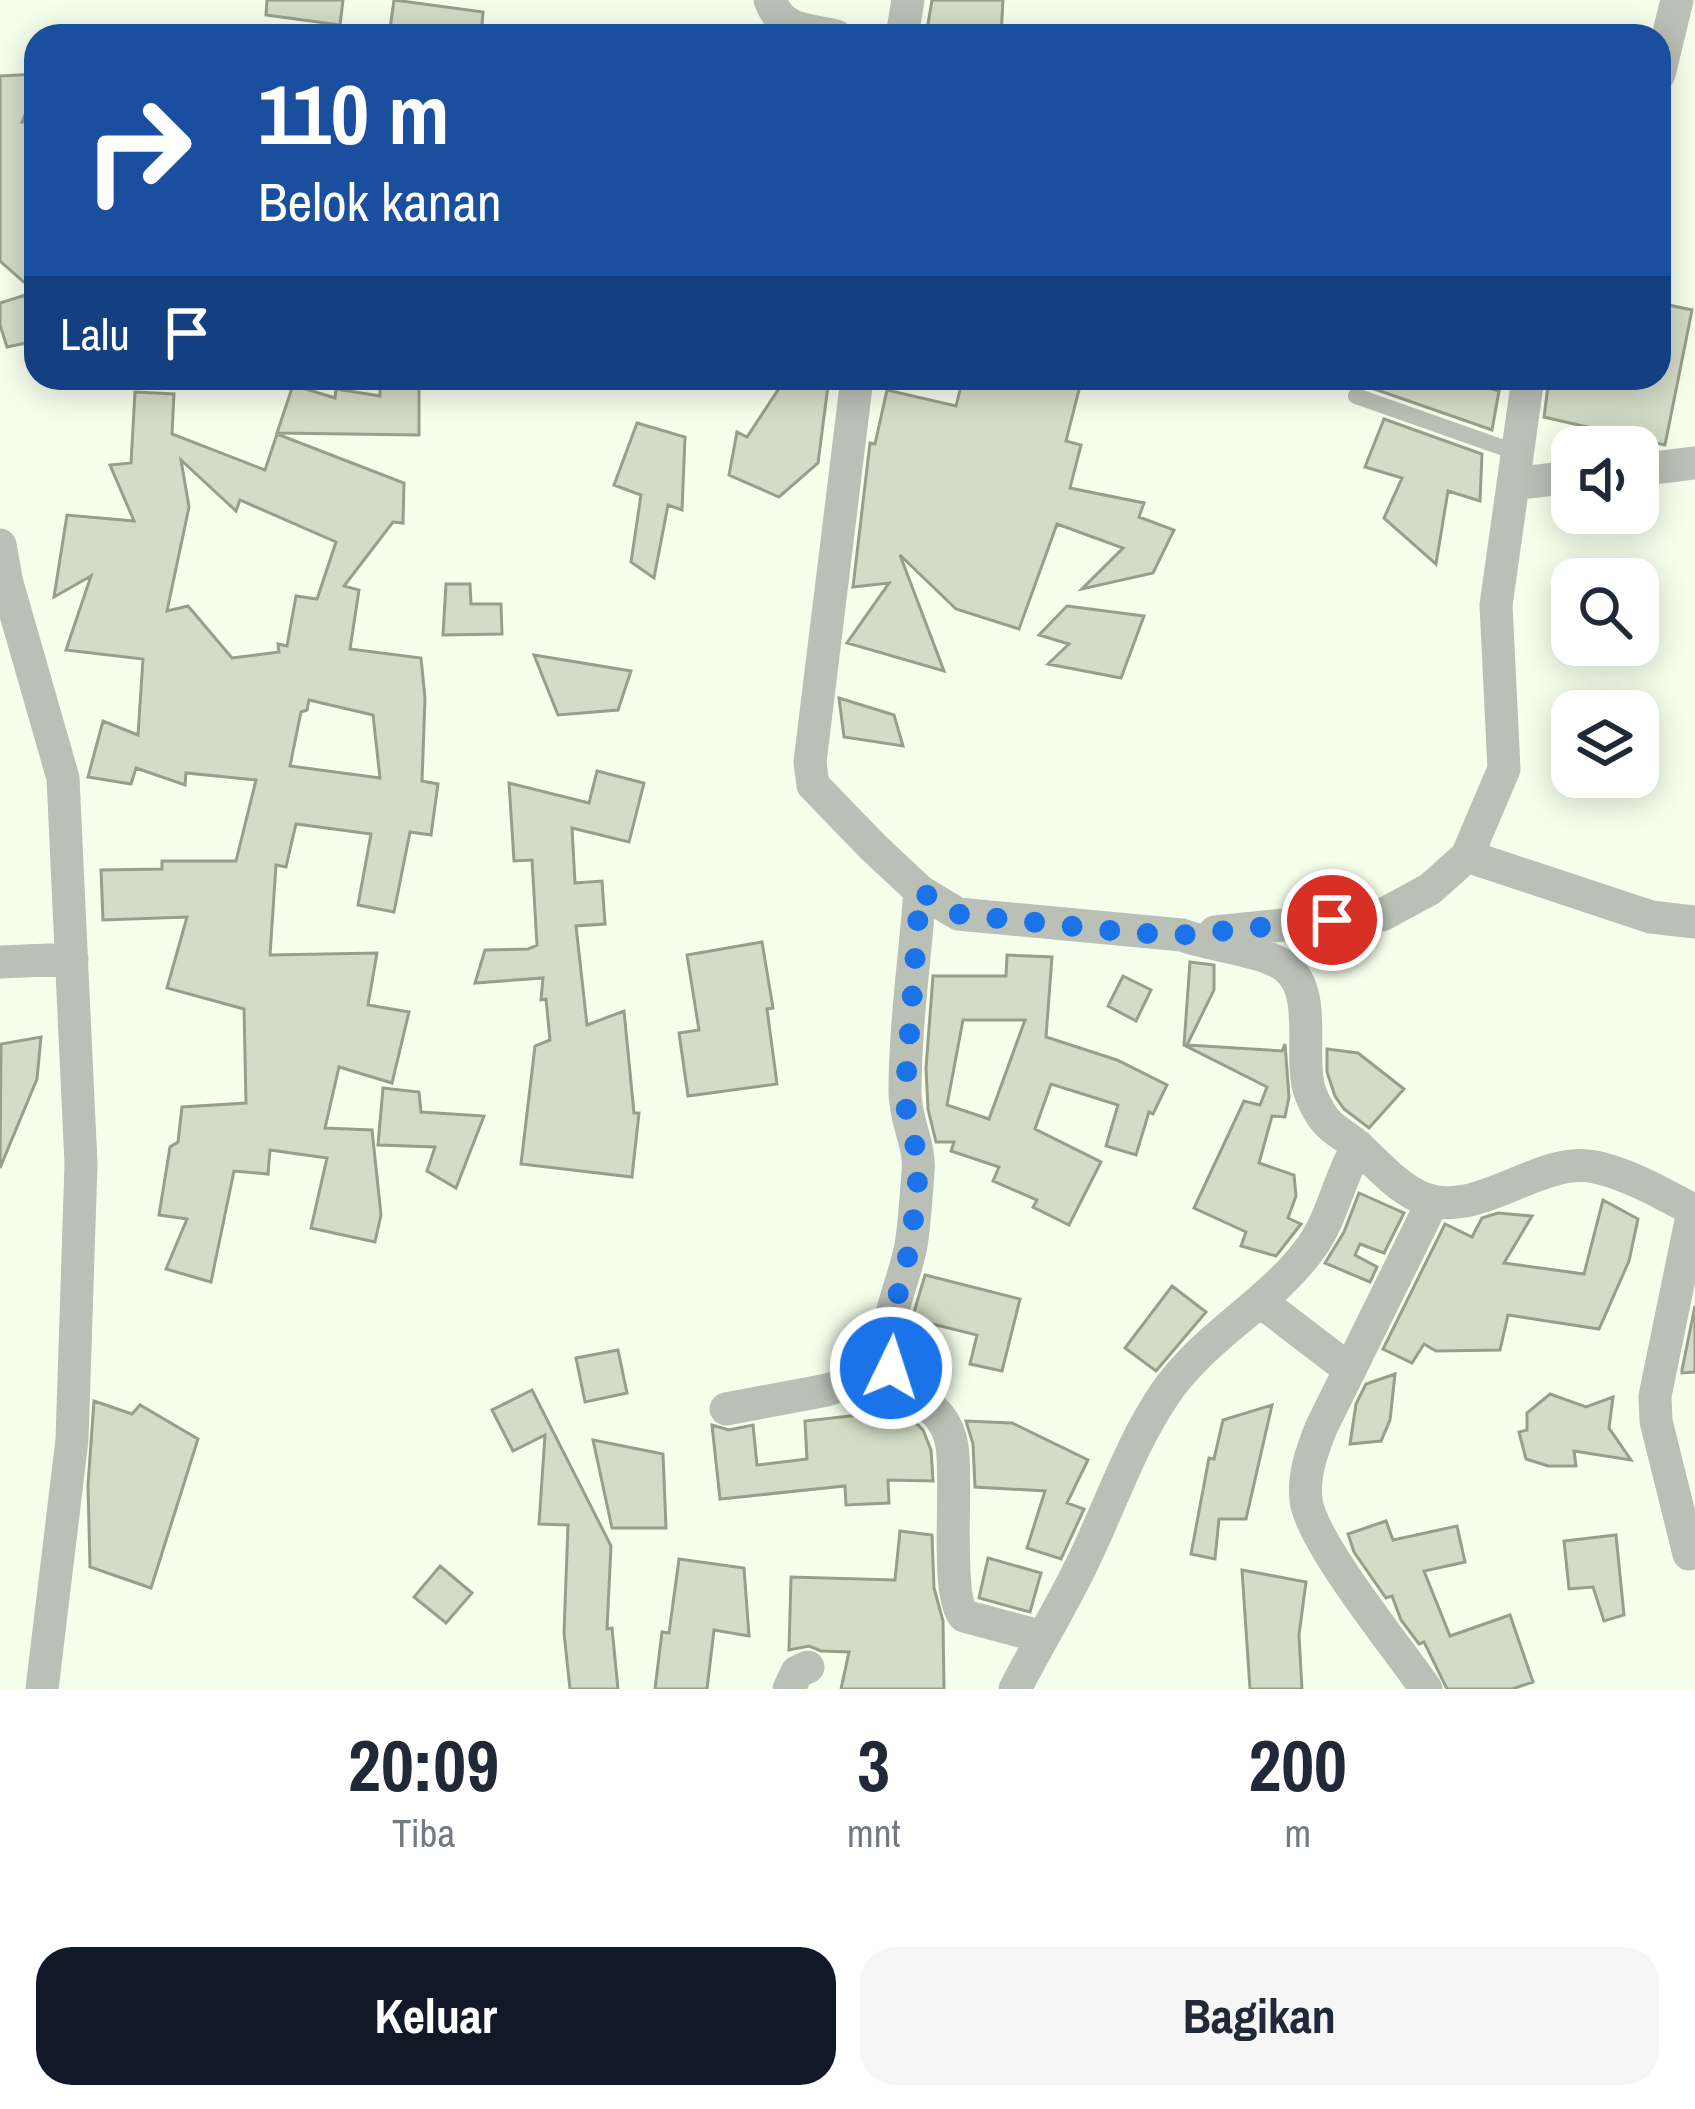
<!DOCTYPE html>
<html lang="id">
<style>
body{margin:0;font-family:"Archivo Narrow",sans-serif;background:#f6f6f7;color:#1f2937;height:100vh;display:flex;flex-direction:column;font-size:45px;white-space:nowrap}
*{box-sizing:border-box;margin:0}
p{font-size:39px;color:#747a83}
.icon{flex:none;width:66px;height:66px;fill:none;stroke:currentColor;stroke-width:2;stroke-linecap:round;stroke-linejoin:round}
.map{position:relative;height:1689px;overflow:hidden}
.side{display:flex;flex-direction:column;background:#fff;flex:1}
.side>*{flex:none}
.guide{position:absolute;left:24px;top:24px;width:1647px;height:366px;border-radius:36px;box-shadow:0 6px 30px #0003;background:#1a4fa0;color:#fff;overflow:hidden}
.fabs{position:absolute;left:1551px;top:426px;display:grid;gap:24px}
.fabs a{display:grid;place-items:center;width:108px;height:108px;border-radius:24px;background:#fff;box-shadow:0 6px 30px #0003;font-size:60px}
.pin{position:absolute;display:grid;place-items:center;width:102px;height:102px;color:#fff;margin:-51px;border:6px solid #fff;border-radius:50%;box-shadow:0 3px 12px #0007}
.me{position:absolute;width:132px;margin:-66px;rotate:4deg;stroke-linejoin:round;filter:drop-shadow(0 0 9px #0008)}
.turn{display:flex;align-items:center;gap:42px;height:252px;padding:0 36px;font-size:54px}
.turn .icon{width:156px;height:156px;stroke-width:2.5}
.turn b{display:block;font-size:84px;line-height:102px}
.then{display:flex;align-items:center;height:114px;padding:0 36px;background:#0003;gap:24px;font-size:45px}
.eta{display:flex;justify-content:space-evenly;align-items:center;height:204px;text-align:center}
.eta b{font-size:72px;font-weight:700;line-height:84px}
.cta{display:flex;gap:24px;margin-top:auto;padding:24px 36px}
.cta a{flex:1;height:138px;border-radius:36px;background:#111827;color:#fff;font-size:48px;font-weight:700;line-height:138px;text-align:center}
.cta a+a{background:#f6f6f7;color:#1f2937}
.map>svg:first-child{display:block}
.building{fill:#d2ddc7;stroke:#959f8a;stroke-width:3;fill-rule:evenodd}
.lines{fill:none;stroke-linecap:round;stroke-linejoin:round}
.service{stroke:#bbc0b6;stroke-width:16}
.minor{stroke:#bbc0b6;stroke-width:33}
.route{stroke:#1a73e8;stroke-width:21;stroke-dasharray:0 37.8}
</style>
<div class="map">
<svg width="1695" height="1689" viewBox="0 0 1695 1689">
<rect width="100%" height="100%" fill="#f6ffec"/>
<path class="building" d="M 267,0 L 343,0 L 340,25 L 266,15 Z
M 394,0 L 483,12 L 481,36 L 389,36 Z
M 932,0 L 1003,0 L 1001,36 L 926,36 Z
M 36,74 L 36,89 L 22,122 L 36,121 L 36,205 L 28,236 L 36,235 L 36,341 L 7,347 L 0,325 L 0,303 L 35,292 L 0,261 L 0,76 Z
M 1659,303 L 1692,310 L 1665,445 L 1544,417 L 1549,378 L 1659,378 Z
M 380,378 L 419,378 L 419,435 L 277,433 L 293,385 L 335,398 L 336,389 L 380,396 Z
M 786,378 L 829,378 L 818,463 L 779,497 L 729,475 L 737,432 L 747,437 Z
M 963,378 L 1082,378 L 1066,441 L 1081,445 L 1070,488 L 1144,503 L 1139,517 L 1174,530 L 1153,573 L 1082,589 L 1123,548 L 1057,524 L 1019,629 L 956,609 L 900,555 L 944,671 L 847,643 L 889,583 L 853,587 L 870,443 L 875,444 L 887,390 L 956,406 Z
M 1339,378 L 1453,378 L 1499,391 L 1492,430 L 1360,384 L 1338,383 Z
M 135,392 L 174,394 L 172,434 L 265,470 L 277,434 L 404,483 L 403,523 L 393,522 L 344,586 L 359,590 L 350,649 L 421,658 L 425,698 L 422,781 L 438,784 L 431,835 L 410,832 L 394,912 L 358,905 L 371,834 L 296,824 L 286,867 L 276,865 L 270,955 L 377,953 L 368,1005 L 409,1012 L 392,1083 L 339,1067 L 325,1128 L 372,1130 L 381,1215 L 375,1242 L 311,1228 L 327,1158 L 270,1150 L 268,1174 L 234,1171 L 211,1282 L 166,1269 L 187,1219 L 159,1215 L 170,1147 L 178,1142 L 182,1107 L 246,1103 L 244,1009 L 167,988 L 187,917 L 103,920 L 101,870 L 162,869 L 162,861 L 236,861 L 256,780 L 186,773 L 185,785 L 136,768 L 131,784 L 88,777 L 103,721 L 138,735 L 143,659 L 66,650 L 91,576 L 54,597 L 67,515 L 134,521 L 110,465 L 131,463 ZM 181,460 L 236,511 L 240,500 L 336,542 L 317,599 L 296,596 L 287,646 L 278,644 L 279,652 L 232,658 L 188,606 L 167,611 L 189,507 ZM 309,700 L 373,715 L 380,778 L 290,766 L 301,712 L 307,710 Z
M 1384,419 L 1482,454 L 1480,501 L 1448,491 L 1436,564 L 1384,518 L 1402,478 L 1365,467 Z
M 637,423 L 685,437 L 682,510 L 668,505 L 654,578 L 631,562 L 641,495 L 614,485 Z
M 446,584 L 470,584 L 471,604 L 501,604 L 502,634 L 443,635 Z
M 1067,606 L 1144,616 L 1121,678 L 1048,664 L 1069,644 L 1039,635 Z
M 534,655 L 631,671 L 618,710 L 558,715 Z
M 839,698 L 894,715 L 903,746 L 844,737 Z
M 597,771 L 644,783 L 629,842 L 572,828 L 575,883 L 602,881 L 605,924 L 576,926 L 587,1025 L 624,1011 L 634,1113 L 639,1113 L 632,1177 L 521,1164 L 535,1046 L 550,1040 L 546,999 L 541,1000 L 543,978 L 475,983 L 485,950 L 528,949 L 537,945 L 532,860 L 514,861 L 509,783 L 589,803 Z
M 762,942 L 773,1008 L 767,1009 L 777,1084 L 688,1096 L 679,1033 L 699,1030 L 687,955 Z
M 1007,955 L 1052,957 L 1046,1037 L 1117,1060 L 1167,1085 L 1153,1114 L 1149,1112 L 1136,1155 L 1106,1146 L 1118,1105 L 1051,1084 L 1035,1129 L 1101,1162 L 1069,1225 L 1033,1207 L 1037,1200 L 993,1181 L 999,1167 L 951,1151 L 954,1142 L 936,1142 L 928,1109 L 926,1068 L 933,976 L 1006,976 ZM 963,1020 L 1025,1020 L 989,1119 L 947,1105 Z
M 1190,962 L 1214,965 L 1214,990 L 1187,1045 L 1282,1051 L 1285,1044 L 1289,1097 L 1285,1117 L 1272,1116 L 1259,1163 L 1294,1175 L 1296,1196 L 1288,1218 L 1301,1224 L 1276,1256 L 1241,1246 L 1246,1232 L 1194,1208 L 1244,1101 L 1260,1105 L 1267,1087 L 1184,1045 Z
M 1123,976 L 1151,990 L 1136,1021 L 1108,1006 Z
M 41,1037 L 37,1079 L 0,1168 L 1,1044 Z
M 1327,1049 L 1358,1053 L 1404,1089 L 1369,1128 L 1344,1109 L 1335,1096 L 1327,1072 Z
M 383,1088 L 419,1092 L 421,1112 L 484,1116 L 456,1188 L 427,1171 L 435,1147 L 378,1145 Z
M 1359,1193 L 1404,1213 L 1384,1253 L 1360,1244 L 1355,1255 L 1377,1267 L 1370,1282 L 1325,1263 L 1344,1232 Z
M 1603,1200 L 1638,1219 L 1629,1261 L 1599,1329 L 1508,1315 L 1500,1350 L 1436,1351 L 1424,1344 L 1412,1363 L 1383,1349 L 1445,1224 L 1472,1237 L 1482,1218 L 1498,1213 L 1532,1216 L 1504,1263 L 1584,1274 Z
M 925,1275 L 1020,1299 L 1002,1371 L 970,1364 L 977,1335 L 912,1319 Z
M 1172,1286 L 1206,1312 L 1156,1371 L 1125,1348 Z
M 1695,1306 L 1695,1372 L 1682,1373 L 1682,1370 Z
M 618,1350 L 627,1393 L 585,1402 L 576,1358 Z
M 1395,1374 L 1390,1420 L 1381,1441 L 1350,1444 L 1356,1404 L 1366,1384 Z
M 532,1390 L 611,1546 L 607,1629 L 612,1628 L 618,1689 L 570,1689 L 564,1633 L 568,1525 L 539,1524 L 545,1435 L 513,1451 L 492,1410 Z
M 1550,1394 L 1586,1407 L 1613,1397 L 1609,1428 L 1631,1460 L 1574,1451 L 1576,1466 L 1548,1466 L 1526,1459 L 1519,1432 L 1527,1430 L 1527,1413 Z
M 94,1401 L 132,1414 L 140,1405 L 198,1439 L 151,1588 L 90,1567 L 88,1485 Z
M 1272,1405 L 1246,1519 L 1219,1519 L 1215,1559 L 1191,1554 L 1209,1458 L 1214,1459 L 1223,1420 Z
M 886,1412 L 886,1419 L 912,1419 L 923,1430 L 931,1450 L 933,1481 L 888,1480 L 889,1503 L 846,1505 L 845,1486 L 720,1499 L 712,1425 L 729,1430 L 753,1425 L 757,1465 L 807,1459 L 805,1421 Z
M 966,1421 L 1012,1423 L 1088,1460 L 1067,1503 L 1084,1509 L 1061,1559 L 1027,1548 L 1045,1491 L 975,1487 L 973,1444 Z
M 593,1440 L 663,1454 L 666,1528 L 612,1528 Z
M 1386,1521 L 1393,1540 L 1457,1526 L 1465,1562 L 1424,1571 L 1450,1636 L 1510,1615 L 1533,1682 L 1512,1689 L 1447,1689 L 1424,1642 L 1419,1644 L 1401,1620 L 1392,1596 L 1386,1598 L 1354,1552 L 1348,1534 Z
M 900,1531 L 932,1535 L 934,1588 L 943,1621 L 944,1689 L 841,1689 L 849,1652 L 821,1651 L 809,1646 L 789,1650 L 791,1577 L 895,1580 Z
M 1616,1535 L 1624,1615 L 1604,1621 L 1593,1587 L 1569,1589 L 1564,1541 Z
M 988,1558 L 1041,1573 L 1030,1612 L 979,1598 Z
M 679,1559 L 744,1568 L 749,1636 L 714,1630 L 707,1689 L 655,1689 L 662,1632 L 669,1633 Z
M 440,1566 L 472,1593 L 446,1623 L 414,1597 Z
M 1242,1570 L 1306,1582 L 1299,1635 L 1302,1689 L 1250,1689 Z"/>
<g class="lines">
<path class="service" d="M 1356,396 L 1518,453"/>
<path class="minor" d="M 770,0 C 781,31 806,29 836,36
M 902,36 L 908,0
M 1659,74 L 1677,0
M 857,378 L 810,762 L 813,785 L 873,847 L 920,891 L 958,914 L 1182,935 C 1212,946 1263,950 1286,967 C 1318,992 1299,1053 1309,1089 C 1312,1099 1319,1113 1326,1121 C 1333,1130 1346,1136 1355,1144 C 1374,1160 1394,1185 1418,1196 C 1475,1224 1537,1155 1595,1167 C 1629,1174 1665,1195 1695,1211
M 1638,470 L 1695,463
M 1513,484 L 1572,477
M 0,545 L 7,583 L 63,778 L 81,1164 L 72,1440 L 42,1689
M 1467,856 L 1651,917 L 1695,922
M 920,891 C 915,958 905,1026 905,1092 C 905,1122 921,1146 918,1172 C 916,1196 915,1221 911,1245 C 905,1280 885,1317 888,1352 C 893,1402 944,1394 952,1446 C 958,1484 945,1595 964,1616 L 1043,1637
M 1215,932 L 1382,915 L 1430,889 L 1467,856 L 1504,769 L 1496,605 L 1528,378
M 0,962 L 72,959
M 1260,1301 L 1350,1370
M 726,1409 L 827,1390 L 891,1368
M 1689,1554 L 1656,1421 L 1655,1396 L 1693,1211
M 789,1689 L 797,1672 L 808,1667
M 1015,1689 C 1036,1648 1060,1609 1080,1568 C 1109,1510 1128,1449 1164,1395 C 1204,1335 1271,1304 1312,1246 C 1333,1216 1339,1178 1358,1146
M 1426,1689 C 1398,1648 1311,1542 1306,1500 C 1303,1475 1312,1451 1321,1428 L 1433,1201"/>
</g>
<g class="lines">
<path class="route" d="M 891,1368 L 889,1330 L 911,1243 L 919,1167 L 919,1154 L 908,1131 L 905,1094 L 920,891 L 958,914 L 1134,933 L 1182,935 L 1332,920"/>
</g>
</svg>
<div class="fabs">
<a><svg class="icon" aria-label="sound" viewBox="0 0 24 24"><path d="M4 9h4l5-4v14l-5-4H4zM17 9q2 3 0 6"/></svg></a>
<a><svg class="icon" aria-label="search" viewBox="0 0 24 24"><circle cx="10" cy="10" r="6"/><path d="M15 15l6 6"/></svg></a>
<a><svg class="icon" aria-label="layers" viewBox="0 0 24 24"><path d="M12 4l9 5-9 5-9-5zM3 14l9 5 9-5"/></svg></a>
</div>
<div class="pin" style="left:1332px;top:920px;background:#d93025"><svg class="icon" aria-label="arrive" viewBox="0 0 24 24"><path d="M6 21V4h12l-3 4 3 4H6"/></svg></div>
<svg class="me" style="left:891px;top:1368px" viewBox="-20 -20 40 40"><circle r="17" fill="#1a73e8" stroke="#fff" stroke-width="3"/><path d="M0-11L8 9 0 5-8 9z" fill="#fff"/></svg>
<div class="guide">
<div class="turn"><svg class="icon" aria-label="right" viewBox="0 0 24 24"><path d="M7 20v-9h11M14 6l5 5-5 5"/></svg><div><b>110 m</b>Belok kanan</div></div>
<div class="then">Lalu<svg class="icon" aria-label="arrive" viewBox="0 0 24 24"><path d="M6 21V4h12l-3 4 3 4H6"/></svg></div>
</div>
</div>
<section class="side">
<div class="eta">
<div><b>20:09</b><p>Tiba</p></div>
<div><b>3</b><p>mnt</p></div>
<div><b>200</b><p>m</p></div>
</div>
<div class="cta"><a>Keluar</a><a>Bagikan</a></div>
</section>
